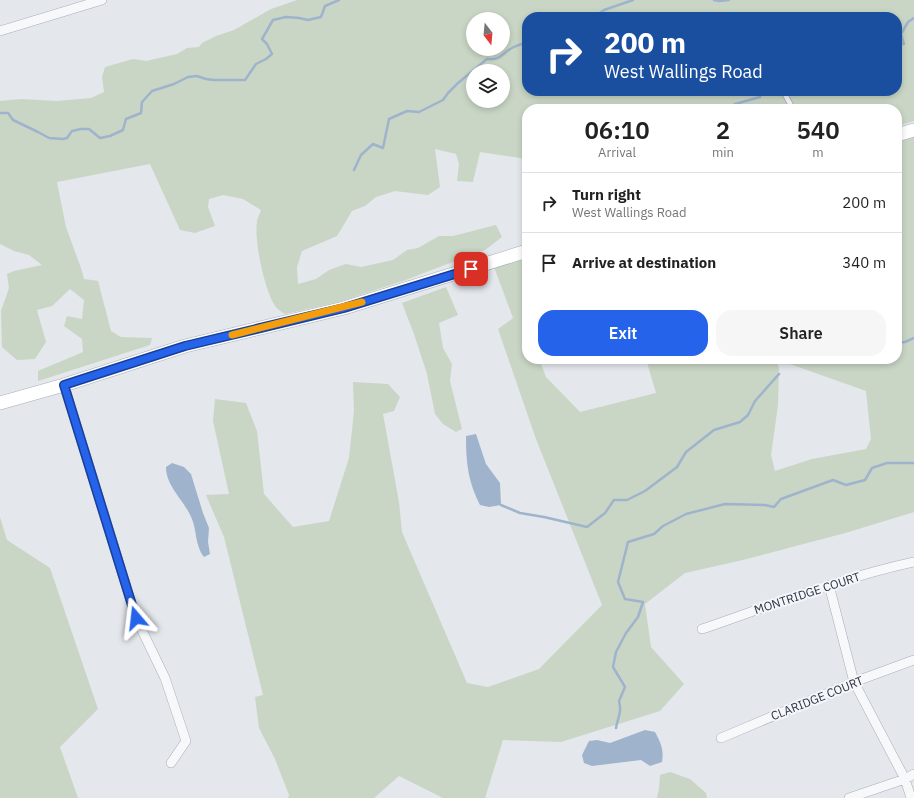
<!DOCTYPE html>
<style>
body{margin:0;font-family:"IBM Plex Sans",sans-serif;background:#f6f6f6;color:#222;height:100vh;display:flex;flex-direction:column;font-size:15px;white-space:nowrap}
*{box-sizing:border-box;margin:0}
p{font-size:13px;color:#767676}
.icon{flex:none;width:22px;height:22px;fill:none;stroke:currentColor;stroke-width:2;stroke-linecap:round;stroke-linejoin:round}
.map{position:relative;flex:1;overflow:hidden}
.side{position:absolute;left:522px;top:104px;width:380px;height:260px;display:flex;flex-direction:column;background:#fff;border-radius:16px;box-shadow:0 2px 6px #0003}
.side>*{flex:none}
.guide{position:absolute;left:522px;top:12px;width:380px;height:84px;border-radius:16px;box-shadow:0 2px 6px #0003;background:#1a4fa0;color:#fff;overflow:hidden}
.needle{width:26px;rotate:164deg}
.fabs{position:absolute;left:466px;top:12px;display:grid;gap:8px}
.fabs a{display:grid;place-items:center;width:44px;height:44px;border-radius:50%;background:#fff;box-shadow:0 2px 6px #0003;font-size:20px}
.pin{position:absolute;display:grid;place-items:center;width:34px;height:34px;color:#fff;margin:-17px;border-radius:8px;box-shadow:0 2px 6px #0006}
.me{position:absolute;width:44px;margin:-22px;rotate:343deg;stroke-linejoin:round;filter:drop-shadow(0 0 3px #0008)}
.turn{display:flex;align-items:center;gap:14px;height:84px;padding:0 16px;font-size:18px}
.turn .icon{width:52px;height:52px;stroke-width:2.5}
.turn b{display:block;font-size:28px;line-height:34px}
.eta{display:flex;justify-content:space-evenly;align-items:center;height:68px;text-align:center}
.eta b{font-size:24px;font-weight:600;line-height:28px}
.primary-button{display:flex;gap:8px;margin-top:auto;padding:8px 16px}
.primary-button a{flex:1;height:46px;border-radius:16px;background:#2563eb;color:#fff;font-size:16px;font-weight:600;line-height:46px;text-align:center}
.primary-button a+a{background:#f6f6f6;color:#222}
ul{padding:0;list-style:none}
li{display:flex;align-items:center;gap:12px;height:60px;padding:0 16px;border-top:1px solid #e0e0e0}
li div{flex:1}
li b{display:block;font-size:15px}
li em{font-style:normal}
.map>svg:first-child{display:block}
.green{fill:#c9d6c5;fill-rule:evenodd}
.water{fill:#9fb4cc}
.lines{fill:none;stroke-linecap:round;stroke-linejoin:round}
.stream{stroke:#9fb4cc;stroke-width:2.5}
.lane-casing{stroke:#a9aeb7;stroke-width:6}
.street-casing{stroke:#a9aeb7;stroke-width:10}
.secondary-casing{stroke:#a9aeb7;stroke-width:14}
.lane{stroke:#f7f8fa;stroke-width:4.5}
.street{stroke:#f7f8fa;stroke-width:9}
.secondary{stroke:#fff;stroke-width:13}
.route-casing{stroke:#184099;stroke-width:10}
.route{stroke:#2563eb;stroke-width:7}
.slow{stroke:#f59e0b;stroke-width:7}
.labels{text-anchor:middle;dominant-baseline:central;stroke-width:4;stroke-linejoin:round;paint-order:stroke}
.street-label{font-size:12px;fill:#2b3445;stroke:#f4f6f9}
</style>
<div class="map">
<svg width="914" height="798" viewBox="0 0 914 798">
<rect width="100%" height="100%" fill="#e4e7ec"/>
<path class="green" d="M 297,0 L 914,0 L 914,121 L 897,126 L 897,109 L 527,109 L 527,159 L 480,152 L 473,182 L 457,181 L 459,164 L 456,154 L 435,149 L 440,187 L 428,195 L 395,191 L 376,197 L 365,206 L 352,211 L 337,236 L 302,251 L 297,267 L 298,284 L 316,279 L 329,270 L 346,264 L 361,267 L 393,260 L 407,250 L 418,248 L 439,236 L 453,236 L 496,225 L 502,237 L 485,250 L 434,269 L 406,280 L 339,302 L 285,314 C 281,311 276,309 274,304 C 264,288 254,240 257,222 C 257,218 260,214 261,210 L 243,199 L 223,195 L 209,199 L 208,207 L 215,226 L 195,233 L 180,230 L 150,164 L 57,182 L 66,227 L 82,271 L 84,279 L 98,281 L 111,331 L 121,337 L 152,338 L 150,345 L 38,381 L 38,371 L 83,352 L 82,339 L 64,326 L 67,316 L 82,319 L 84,300 L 70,289 L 52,306 L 37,310 L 46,342 L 35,359 L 17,360 L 2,347 L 1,311 L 9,288 L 7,274 L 14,271 L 42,265 L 29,255 L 14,251 L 0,244 L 0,101 L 21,99 L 57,101 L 91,98 L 104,92 L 102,77 L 105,67 L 133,59 L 146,61 L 177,54 L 187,48 L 199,47 L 202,43 L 216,36 L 234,30 L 271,9 ZM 527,17 L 897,17 L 897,91 L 527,91 ZM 473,19 L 503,19 L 503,49 L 473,49 ZM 473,71 L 503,71 L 503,101 L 473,101 Z
M 914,135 L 914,512 L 849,532 L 743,560 L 685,573 L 645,604 L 651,647 L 684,684 L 660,711 L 561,742 L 503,740 L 485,798 L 443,798 L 399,776 L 374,798 L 288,798 L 289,795 L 275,759 L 259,728 L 255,697 L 263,695 L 224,537 L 206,495 L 229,494 L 213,421 L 215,399 L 246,403 L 257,431 L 264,494 L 293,527 L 329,521 L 349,458 L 354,411 L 353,382 L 388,384 L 400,397 L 394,411 L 383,414 L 399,502 L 402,532 L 467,683 L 488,687 L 539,669 L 602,605 L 536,439 L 498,329 L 513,318 L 494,267 L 527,258 L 527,359 L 539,359 L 546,377 L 580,412 L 656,393 L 646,359 L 776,359 L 779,368 L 778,405 L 771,455 L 775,471 L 812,459 L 866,449 L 871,439 L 866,391 L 790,364 L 788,359 L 897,359 L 897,141 Z
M 446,287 L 458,315 L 439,323 L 443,348 L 452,364 L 450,381 L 462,429 L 456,432 L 443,424 L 435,414 L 427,374 L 414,334 L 402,303 Z
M 0,517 L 7,540 L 50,568 L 98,709 L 60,747 L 78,798 L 0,798 Z
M 670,772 L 690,779 L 706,793 L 707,798 L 657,798 L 659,789 L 660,775 Z"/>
<path class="water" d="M 476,434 L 486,464 L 500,483 L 501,505 L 489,507 L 480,505 C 468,481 466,463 466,436 Z
M 172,463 L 184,467 L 191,474 L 203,513 L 209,528 L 208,542 L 210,554 L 204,557 C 195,546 197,531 192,519 C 185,501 166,487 166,467 Z
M 645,730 L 655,732 C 661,743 664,750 662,762 L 650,766 L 641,760 L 592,766 L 584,763 L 582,755 L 589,741 L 597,740 L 610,743 Z"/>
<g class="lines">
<path class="stream" d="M 714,0 L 719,1 L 729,0
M 594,17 L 604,10 L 633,0
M 897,45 L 904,44 L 901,34 L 908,22 L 914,18
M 727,109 L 735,104 L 760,97
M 0,113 L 8,113 L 13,120 L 38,132 L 49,138 L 63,139 L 67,138 L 72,131 L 81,129 L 89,129 L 100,138 L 110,136 L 123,130 L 126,119 L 141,113 L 142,102 L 152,91 L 174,84 L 188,77 L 197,76 L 206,79 L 214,80 L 245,80 L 256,64 L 266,59 L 272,54 L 267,44 L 262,39 L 273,20 L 286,17 L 299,18 L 308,20 L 321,17 L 325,6 L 339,0
M 354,170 L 361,155 L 373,144 L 383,148 L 389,119 L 407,111 L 419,112 L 443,100 L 448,93 L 458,83 L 487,59 C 501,61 502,53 512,48 C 517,45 522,45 527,41
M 897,343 L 905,342 L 914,338
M 789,363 L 793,359
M 501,505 L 520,513 L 544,517 L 587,527 L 605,513 L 614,500 L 627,500 L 645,491 L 677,467 L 686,452 L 714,430 L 740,422 L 748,415 L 755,401 L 779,374
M 616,728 C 618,717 622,712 619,701 L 625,687 L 613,667 L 616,652 L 626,633 L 638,617 L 643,602 L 625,599 L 618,582 L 628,542 L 654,534 L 663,526 L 686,514 L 725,504 L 765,505 L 774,507 L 781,499 L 833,480 L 846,485 L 865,480 L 872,468 L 887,463 L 914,463"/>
<g class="lane-casing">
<path id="lane" d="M 783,91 L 793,109"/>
</g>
<g class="street-casing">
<path id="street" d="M 0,31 L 102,0
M 64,385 L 136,618 L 165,678 L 186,741 L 171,763
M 829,585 L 854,682 L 905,779 L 911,798
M 702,629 C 772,605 841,578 914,562
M 721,738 L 854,682 L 914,660
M 849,798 L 905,779 L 914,774"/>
</g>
<g class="secondary-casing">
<path id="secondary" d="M 897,135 L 914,130
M 0,403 L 64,385 L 185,346 L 344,308 L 527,251"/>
</g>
<use href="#lane" class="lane"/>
<use href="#street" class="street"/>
<use href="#secondary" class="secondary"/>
</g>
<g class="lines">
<g class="route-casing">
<path id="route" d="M 136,618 L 64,385 L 185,346 L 344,308 L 471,269"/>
</g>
<use href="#route" class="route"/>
<path class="slow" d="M 232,335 L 362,302"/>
</g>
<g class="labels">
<g class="street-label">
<text transform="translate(807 593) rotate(-18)">MONTRIDGE COURT</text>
<text transform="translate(817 698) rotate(-22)">CLARIDGE COURT</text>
</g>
</g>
</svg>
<div class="fabs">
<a><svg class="needle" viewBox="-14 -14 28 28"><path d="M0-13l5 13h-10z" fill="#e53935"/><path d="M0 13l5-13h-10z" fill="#767676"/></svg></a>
<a><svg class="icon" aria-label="layers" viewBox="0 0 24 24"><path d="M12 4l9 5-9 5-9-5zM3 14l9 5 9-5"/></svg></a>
</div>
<div class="pin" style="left:471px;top:269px;background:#d93025"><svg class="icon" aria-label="arrive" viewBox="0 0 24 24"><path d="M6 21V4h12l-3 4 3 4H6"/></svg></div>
<svg class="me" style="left:136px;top:618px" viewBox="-20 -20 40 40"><path d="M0-17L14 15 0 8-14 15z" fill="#2563eb" stroke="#fff" stroke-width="4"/></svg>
<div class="guide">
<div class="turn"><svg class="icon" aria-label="right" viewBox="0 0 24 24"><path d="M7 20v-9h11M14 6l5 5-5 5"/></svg><div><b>200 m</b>West Wallings Road</div></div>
</div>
<section class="side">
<div class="eta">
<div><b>06:10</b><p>Arrival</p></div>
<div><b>2</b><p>min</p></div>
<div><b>540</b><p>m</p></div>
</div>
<ul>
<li><svg class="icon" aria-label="right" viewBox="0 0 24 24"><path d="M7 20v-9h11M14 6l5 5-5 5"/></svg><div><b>Turn right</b><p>West Wallings Road</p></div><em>200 m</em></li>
<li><svg class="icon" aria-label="arrive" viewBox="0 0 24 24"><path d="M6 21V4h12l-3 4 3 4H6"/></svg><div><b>Arrive at destination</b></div><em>340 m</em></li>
</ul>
<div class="primary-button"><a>Exit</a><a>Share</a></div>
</section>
</div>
